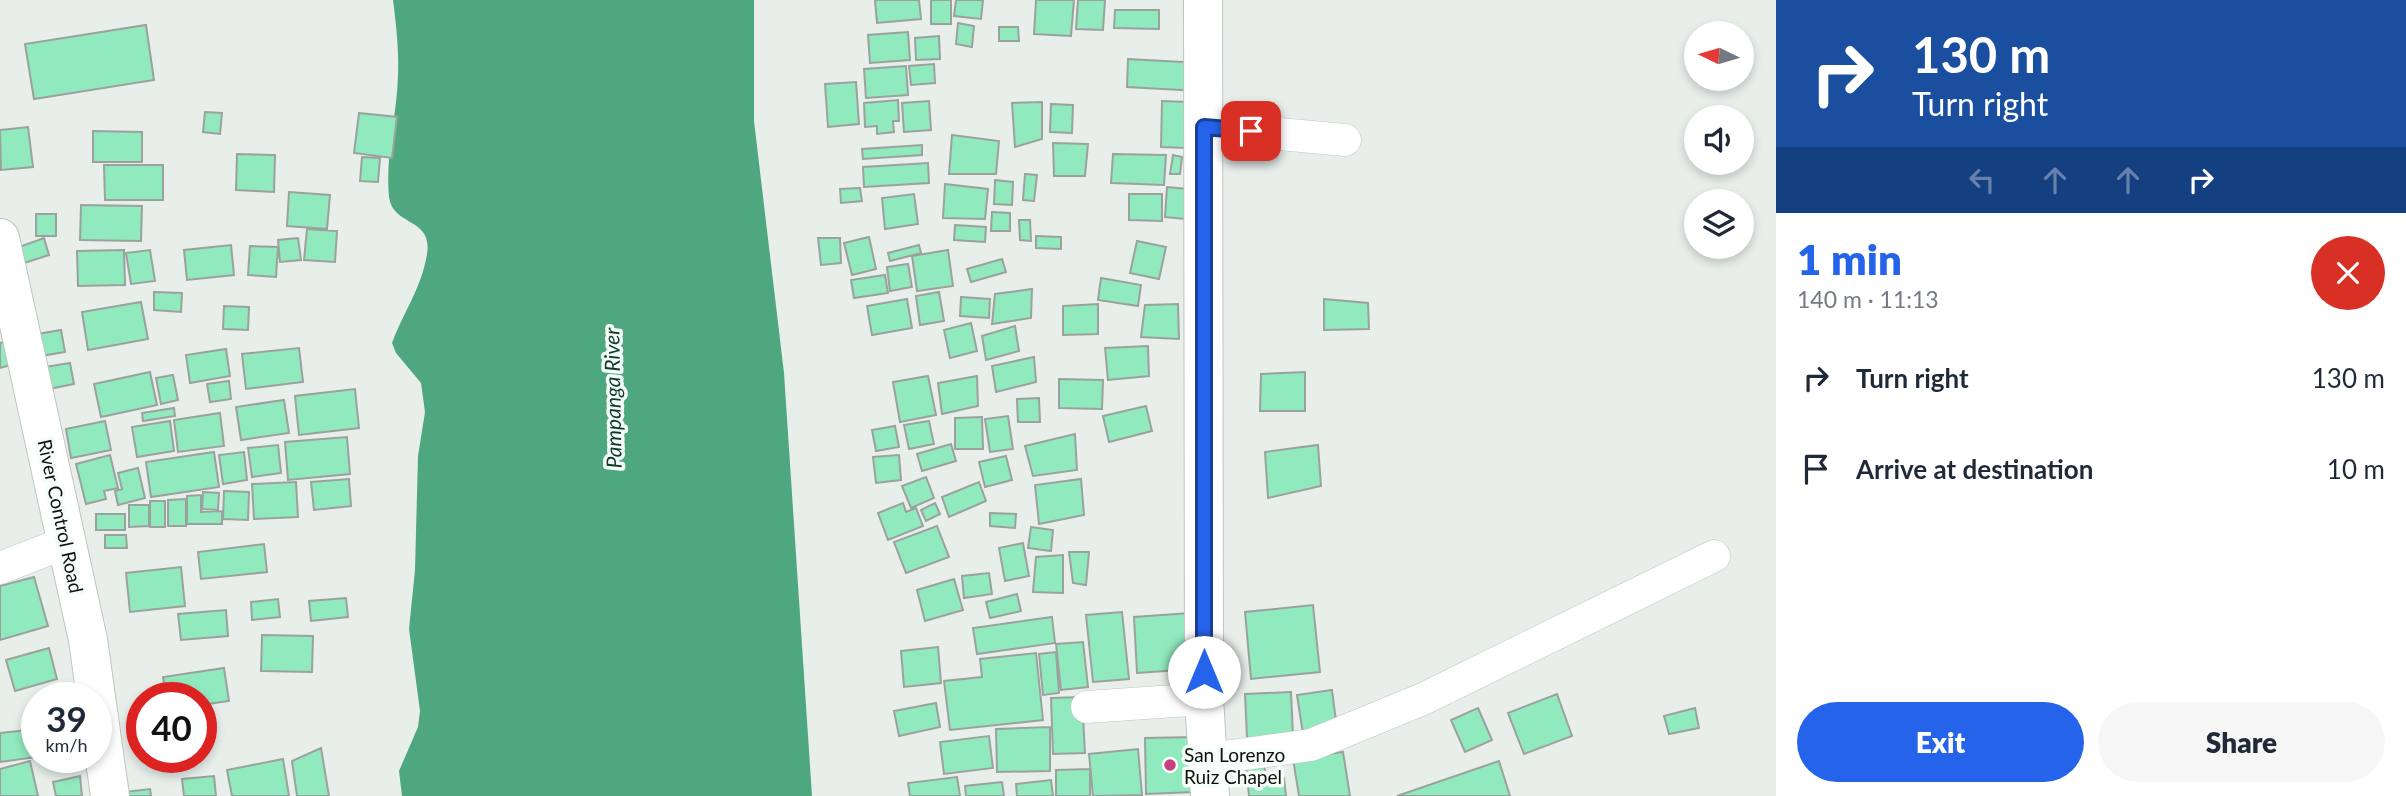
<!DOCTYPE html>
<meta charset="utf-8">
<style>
body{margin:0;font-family:Lato,sans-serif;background:#f6f6f7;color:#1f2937;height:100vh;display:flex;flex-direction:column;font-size:26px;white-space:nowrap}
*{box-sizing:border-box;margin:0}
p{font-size:23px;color:#747a83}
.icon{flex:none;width:38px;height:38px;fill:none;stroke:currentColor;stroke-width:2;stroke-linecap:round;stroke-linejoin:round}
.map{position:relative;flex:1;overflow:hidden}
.panel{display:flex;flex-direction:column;background:#fff;width:630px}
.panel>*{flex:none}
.guide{background:#1a4fa0;color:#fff;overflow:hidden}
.needle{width:46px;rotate:275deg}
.fabs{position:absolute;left:1684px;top:21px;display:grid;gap:14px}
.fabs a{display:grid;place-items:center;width:70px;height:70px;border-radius:50%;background:#fff;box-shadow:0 4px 10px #0003;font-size:35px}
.speed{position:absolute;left:21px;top:682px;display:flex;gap:14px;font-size:35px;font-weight:700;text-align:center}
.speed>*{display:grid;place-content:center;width:91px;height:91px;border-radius:50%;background:#fff;box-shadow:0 4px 10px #0003;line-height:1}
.speed small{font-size:18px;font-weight:400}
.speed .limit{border:10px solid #d22;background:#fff;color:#111}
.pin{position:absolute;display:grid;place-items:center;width:60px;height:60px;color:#fff;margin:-30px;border-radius:14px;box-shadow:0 4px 10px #0006}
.me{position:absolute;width:77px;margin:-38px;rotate:0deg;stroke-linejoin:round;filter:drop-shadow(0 0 5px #0008)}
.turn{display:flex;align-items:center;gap:24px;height:147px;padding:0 21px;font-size:32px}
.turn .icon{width:91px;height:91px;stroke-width:2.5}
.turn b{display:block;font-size:49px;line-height:60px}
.lanes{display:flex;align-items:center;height:66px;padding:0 21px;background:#0003;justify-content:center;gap:35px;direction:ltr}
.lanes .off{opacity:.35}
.round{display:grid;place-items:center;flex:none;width:74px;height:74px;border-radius:37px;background:#f6f6f7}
.head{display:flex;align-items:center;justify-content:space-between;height:119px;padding:0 21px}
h1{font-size:42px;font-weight:800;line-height:52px;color:#2563eb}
.primary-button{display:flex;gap:14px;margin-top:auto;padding:14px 21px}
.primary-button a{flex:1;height:80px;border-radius:42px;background:#2563eb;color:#fff;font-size:28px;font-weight:800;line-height:80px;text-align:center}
.primary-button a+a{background:#f6f6f7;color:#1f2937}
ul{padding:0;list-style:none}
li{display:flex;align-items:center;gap:21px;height:91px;padding:0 21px}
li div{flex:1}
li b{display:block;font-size:26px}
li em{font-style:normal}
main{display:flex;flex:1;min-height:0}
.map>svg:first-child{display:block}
.water{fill:#4fa77f}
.building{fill:#91e9be;stroke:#9ba29e;stroke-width:2}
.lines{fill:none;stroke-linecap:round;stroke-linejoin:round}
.street-casing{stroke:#bec5c1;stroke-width:33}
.secondary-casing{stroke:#bec5c1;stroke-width:40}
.street{stroke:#fff;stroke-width:32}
.secondary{stroke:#fff;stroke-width:38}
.route-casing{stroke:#184099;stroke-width:18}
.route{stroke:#2563eb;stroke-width:12}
.poi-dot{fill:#c63f7e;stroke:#f5fdf9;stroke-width:2.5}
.labels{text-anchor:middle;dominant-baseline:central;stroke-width:7;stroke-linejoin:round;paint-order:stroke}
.street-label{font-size:19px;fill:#0e100f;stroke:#f5fdf9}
.poi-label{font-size:19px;fill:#0e100f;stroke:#f5fdf9;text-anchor:start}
.water-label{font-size:21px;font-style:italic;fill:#133a28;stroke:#f5fdf9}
</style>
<main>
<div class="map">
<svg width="1776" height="796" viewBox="0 0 1776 796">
<rect width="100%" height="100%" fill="#e8efeb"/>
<path class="water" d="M 393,0 L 754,0 L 754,121 L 784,373 L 812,796 L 402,796 L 399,771 L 418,727 L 420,711 L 409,629 L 415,570 L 418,456 L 425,412 L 421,383 L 396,353 L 392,343 C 403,313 422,287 427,254 C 433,217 393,227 389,197 C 385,157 397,115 398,75 C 399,50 396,24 393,0 Z"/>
<path class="building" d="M 875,0 L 919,0 L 921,19 L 877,23 Z
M 931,0 L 951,0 L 951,24 L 931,24 Z
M 956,0 L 983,0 L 981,19 L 954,16 Z
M 1036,0 L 1074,0 L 1071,36 L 1034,34 Z
M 1078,0 L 1105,0 L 1103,30 L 1076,29 Z
M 1115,10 L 1159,10 L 1159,29 L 1114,28 Z
M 958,23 L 974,26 L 972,47 L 956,44 Z
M 146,25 L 154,80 L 34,99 L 25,44 Z
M 999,27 L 1018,27 L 1019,41 L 999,41 Z
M 908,32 L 910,60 L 870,63 L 868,35 Z
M 939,36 L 940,59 L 916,60 L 915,38 Z
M 1128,59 L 1200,63 L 1199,91 L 1127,87 Z
M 934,64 L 935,83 L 911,85 L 909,66 Z
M 906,66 L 908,95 L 866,98 L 864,69 Z
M 856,82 L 859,124 L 828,127 L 825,84 Z
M 898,100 L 899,121 L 893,121 L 894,132 L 877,134 L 877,126 L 865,127 L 864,103 Z
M 929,101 L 931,130 L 904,132 L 902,103 Z
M 1162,101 L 1188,102 L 1187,148 L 1161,147 Z
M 1042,102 L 1042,139 L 1015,147 L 1012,103 Z
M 1051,104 L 1073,105 L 1072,133 L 1050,132 Z
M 205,112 L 222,113 L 220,134 L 203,132 Z
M 359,113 L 397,117 L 392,158 L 354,153 Z
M 28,127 L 33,167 L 1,170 L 0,130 Z
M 93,131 L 142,132 L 142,162 L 93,162 Z
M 952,135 L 999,141 L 996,174 L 949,174 Z
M 1053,143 L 1088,144 L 1085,176 L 1054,176 Z
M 922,145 L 922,155 L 863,159 L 862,149 Z
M 237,154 L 275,155 L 274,192 L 236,190 Z
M 1113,154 L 1166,155 L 1164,185 L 1111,183 Z
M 1173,155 L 1182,157 L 1180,174 L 1170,174 Z
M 362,157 L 380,158 L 378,182 L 360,181 Z
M 928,163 L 929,183 L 864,187 L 863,167 Z
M 104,165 L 163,165 L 163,200 L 105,200 Z
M 1025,174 L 1037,175 L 1034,201 L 1023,200 Z
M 995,180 L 1013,182 L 1012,205 L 994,204 Z
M 945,184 L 988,189 L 985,219 L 943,218 Z
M 1167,187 L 1198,190 L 1196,220 L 1165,217 Z
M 860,188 L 862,201 L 841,203 L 840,189 Z
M 289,192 L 330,195 L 327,229 L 287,226 Z
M 914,194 L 918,224 L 885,229 L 882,198 Z
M 1129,194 L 1162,194 L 1162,221 L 1129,220 Z
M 81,205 L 142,206 L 141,241 L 80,240 Z
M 992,212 L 1010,213 L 1010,231 L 991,231 Z
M 36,214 L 56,214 L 56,236 L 36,236 Z
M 1019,220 L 1030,220 L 1031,241 L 1020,240 Z
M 955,225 L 986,227 L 985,242 L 954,240 Z
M 307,229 L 337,231 L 335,262 L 304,260 Z
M 1036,236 L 1061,237 L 1061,249 L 1036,248 Z
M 869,237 L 876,269 L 852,275 L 844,243 Z
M 44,238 L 49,255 L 21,264 L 16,248 Z
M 298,238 L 301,260 L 280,262 L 278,240 Z
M 818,238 L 840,238 L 841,263 L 821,265 Z
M 1137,241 L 1166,247 L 1159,279 L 1130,273 Z
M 231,245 L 234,275 L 187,280 L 184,250 Z
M 919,245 L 921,253 L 890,261 L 888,253 Z
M 250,246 L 278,247 L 276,277 L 248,275 Z
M 124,250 L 125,285 L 78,286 L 77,251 Z
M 150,250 L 155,281 L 131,284 L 126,253 Z
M 948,250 L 953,286 L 917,291 L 912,256 Z
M 1002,259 L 1006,272 L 971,282 L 967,269 Z
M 908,264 L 912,287 L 890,291 L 887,267 Z
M 885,275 L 888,293 L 854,298 L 851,280 Z
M 1101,278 L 1141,285 L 1138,306 L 1098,300 Z
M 1032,289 L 1031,318 L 992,324 L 995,294 Z
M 154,292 L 182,293 L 181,312 L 154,310 Z
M 939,292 L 944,321 L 920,325 L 916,296 Z
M 961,297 L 990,299 L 989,318 L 960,316 Z
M 907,299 L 912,328 L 872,335 L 867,306 Z
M 1324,299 L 1368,303 L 1369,329 L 1324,330 Z
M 141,302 L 148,339 L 88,350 L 82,312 Z
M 1098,304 L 1098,334 L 1063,335 L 1063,306 Z
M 1178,304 L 1179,339 L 1141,337 L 1145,305 Z
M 224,306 L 249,307 L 248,330 L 223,329 Z
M 971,323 L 977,351 L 950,358 L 944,330 Z
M 1015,326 L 1019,351 L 986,360 L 982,336 Z
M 61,330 L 65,352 L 41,356 L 37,334 Z
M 12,340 L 18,363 L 0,368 L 0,343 Z
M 1148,346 L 1149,376 L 1108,380 L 1105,348 Z
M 299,348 L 303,382 L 246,389 L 242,354 Z
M 226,349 L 230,376 L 190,383 L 186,355 Z
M 1034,357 L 1036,382 L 996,392 L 992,366 Z
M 70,363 L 74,384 L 49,389 L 45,367 Z
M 150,372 L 157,405 L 101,417 L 94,384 Z
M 1305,372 L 1305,411 L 1260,411 L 1261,374 Z
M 173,375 L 178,400 L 161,404 L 156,378 Z
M 928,376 L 936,415 L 900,422 L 893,382 Z
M 977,376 L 978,406 L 942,414 L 938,383 Z
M 1059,379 L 1103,380 L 1102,409 L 1059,408 Z
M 229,381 L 231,399 L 210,402 L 207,384 Z
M 355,389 L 359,428 L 299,435 L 295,396 Z
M 1039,398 L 1040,422 L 1018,422 L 1017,399 Z
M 284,400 L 289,433 L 241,440 L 236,407 Z
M 1146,406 L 1152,431 L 1109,442 L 1103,416 Z
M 174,408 L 175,416 L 143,421 L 142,413 Z
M 220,413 L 224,446 L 178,452 L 174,420 Z
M 1008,416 L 1013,449 L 990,452 L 985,419 Z
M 982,417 L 983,449 L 955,449 L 955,418 Z
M 105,421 L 111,450 L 71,458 L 66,429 Z
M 170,421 L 174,451 L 137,457 L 132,427 Z
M 929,421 L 934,444 L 909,449 L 904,425 Z
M 895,426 L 899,447 L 876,451 L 872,430 Z
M 1075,434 L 1077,470 L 1033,476 L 1025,446 Z
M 347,437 L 350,474 L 288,480 L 285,442 Z
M 951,444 L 956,461 L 922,471 L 917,454 Z
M 278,445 L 281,473 L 252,477 L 248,448 Z
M 1318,445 L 1321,486 L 1268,498 L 1265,452 Z
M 214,452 L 219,487 L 151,497 L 146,462 Z
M 244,452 L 247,480 L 223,484 L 219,455 Z
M 110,455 L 118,488 L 104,491 L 106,499 L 86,504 L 76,464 Z
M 899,455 L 901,480 L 876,483 L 873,457 Z
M 1006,456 L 1012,480 L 985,487 L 979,462 Z
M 138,468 L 145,498 L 118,505 L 115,491 L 122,489 L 118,473 Z
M 926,477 L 934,498 L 911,508 L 902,486 Z
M 349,479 L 351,506 L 314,510 L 311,482 Z
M 1081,479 L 1084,515 L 1039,524 L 1035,485 Z
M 296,482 L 298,517 L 254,519 L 252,484 Z
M 979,482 L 986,501 L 949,517 L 942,497 Z
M 224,491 L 249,492 L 248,520 L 223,519 Z
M 203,492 L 219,493 L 218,510 L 202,509 Z
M 201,495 L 201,512 L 222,511 L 222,524 L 187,524 L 187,496 Z
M 186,499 L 186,526 L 168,526 L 168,500 Z
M 150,501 L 165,501 L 165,527 L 150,527 Z
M 903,503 L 906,512 L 916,508 L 923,526 L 888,540 L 878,513 Z
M 935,503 L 940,514 L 926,521 L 921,510 Z
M 129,505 L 149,505 L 149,526 L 129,527 Z
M 990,513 L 1016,514 L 1015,528 L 990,526 Z
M 96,514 L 125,514 L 125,530 L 96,530 Z
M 937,526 L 949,557 L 906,573 L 894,542 Z
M 1031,527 L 1053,530 L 1051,551 L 1028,548 Z
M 105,535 L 126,535 L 127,548 L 105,548 Z
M 1023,543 L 1029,576 L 1005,581 L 999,548 Z
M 264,544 L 267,572 L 201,579 L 198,552 Z
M 1069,552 L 1089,552 L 1086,585 L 1073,583 Z
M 1063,555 L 1063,593 L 1033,592 L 1036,557 Z
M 181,567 L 185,606 L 130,612 L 126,573 Z
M 989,573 L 992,594 L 964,598 L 962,576 Z
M 34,577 L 48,626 L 0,640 L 0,586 Z
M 954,579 L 963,610 L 925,621 L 917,590 Z
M 1017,594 L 1021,611 L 990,618 L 986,602 Z
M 346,598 L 348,617 L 311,621 L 309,601 Z
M 278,599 L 280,617 L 252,620 L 251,602 Z
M 1313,605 L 1320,672 L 1251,679 L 1245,612 Z
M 226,610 L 228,636 L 181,640 L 178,614 Z
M 1122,612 L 1129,679 L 1093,682 L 1086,615 Z
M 1190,613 L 1194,669 L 1137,673 L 1134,617 Z
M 1052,617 L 1055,643 L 977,654 L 973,628 Z
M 262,635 L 313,636 L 312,672 L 261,671 Z
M 1083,642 L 1088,687 L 1061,690 L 1056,644 Z
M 938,647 L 941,683 L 904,687 L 901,651 Z
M 49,648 L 57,679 L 15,691 L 6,660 Z
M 1056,652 L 1059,693 L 1043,695 L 1039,654 Z
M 1036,653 L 1043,720 L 950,730 L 944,681 L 982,677 L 980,659 Z
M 224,668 L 229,701 L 201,705 L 201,698 L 166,698 L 163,677 Z
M 90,683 L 92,698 L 53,698 L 52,687 Z
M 1332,690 L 1337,729 L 1303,734 L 1297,695 Z
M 1291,692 L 1293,736 L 1247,738 L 1245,694 Z
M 1557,694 L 1572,736 L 1524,754 L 1508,713 Z
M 1082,697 L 1085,753 L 1053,754 L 1051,698 Z
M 936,703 L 940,727 L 899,736 L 894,711 Z
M 1478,708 L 1492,740 L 1465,752 L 1451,720 Z
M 1695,708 L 1699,728 L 1669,734 L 1664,716 Z
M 1050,727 L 1050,771 L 997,772 L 996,729 Z
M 36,729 L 37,757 L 0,762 L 0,733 Z
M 989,736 L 993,768 L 944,774 L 940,742 Z
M 1194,737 L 1195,792 L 1146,794 L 1145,738 Z
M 321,748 L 329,796 L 297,796 L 292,761 Z
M 1138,749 L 1142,795 L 1093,796 L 1089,754 Z
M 1343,752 L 1350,796 L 1299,796 L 1293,759 Z
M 283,759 L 289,796 L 232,796 L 227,770 Z
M 30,761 L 38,796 L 0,796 L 0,769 Z
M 1499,761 L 1510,796 L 1397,796 Z
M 1264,763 L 1266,781 L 1284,778 L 1286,796 L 1249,796 L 1246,765 Z
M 1090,769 L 1090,796 L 1056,796 L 1056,770 Z
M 80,776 L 82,796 L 56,796 L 53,782 Z
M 214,776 L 216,796 L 184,796 L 182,779 Z
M 957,777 L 960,796 L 910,796 L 908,783 Z
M 1051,780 L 1053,796 L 1017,796 L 1016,784 Z
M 1002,782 L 1004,796 L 966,796 L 965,786 Z
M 150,789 L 151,796 L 125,796 L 124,792 Z"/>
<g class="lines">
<g class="street-casing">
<path id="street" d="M 1204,127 L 1345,140
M 0,568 L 67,542
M 1087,707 L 1204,699
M 1208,759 L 1311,745 L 1423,699 L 1714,556"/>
</g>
<g class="secondary-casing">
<path id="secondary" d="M 1203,0 L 1204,699 L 1210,796
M 0,238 L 88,640 L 110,796"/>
</g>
<use href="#street" class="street"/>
<use href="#secondary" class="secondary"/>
</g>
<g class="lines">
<g class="route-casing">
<path id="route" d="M 1204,672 L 1204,127 L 1251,131"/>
</g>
<use href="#route" class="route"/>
</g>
<circle class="poi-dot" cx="1170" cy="765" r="7"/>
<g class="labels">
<g class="street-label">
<text transform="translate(61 516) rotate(78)">River Control Road</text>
</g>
<g class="poi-label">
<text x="1184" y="754">San Lorenzo<tspan x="1184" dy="22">Ruiz Chapel</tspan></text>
</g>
<g class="water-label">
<text transform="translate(612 398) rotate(-91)">Pampanga River</text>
</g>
</g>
</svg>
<div class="fabs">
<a><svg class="needle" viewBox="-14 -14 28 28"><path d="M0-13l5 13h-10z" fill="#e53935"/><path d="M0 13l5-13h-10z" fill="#747a83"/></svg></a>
<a><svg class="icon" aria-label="sound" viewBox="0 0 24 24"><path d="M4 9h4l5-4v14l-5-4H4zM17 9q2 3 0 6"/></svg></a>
<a><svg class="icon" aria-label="layers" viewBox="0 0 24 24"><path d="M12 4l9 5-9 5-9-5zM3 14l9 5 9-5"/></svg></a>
</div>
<div class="speed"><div>39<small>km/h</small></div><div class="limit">40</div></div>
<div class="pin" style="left:1251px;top:131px;background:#d93025"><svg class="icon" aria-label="arrive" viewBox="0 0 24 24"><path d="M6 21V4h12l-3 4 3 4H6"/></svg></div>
<svg class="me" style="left:1204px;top:672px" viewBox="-20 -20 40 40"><circle r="19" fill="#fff"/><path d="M0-13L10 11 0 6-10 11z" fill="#2563eb"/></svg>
</div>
<section class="panel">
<div class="guide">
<div class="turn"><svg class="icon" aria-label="right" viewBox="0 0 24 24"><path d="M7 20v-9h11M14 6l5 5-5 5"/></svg><div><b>130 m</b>Turn right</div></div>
<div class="lanes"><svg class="icon off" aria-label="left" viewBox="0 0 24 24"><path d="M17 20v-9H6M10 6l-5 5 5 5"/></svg><svg class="icon off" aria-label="ahead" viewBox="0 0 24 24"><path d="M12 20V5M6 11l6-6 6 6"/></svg><svg class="icon off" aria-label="ahead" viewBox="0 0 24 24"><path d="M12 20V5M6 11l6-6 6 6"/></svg><svg class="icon" aria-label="right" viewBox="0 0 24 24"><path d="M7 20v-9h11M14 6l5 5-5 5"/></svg></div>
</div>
<div class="head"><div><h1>1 min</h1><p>140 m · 11:13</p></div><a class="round" style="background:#d93025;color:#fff"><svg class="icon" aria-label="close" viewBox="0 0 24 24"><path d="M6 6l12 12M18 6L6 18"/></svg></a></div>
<ul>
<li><svg class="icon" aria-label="right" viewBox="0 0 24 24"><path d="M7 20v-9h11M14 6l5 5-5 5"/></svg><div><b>Turn right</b></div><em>130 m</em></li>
<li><svg class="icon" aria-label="arrive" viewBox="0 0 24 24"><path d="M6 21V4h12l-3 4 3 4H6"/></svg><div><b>Arrive at destination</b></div><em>10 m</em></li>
</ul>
<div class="primary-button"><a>Exit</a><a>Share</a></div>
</section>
</main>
